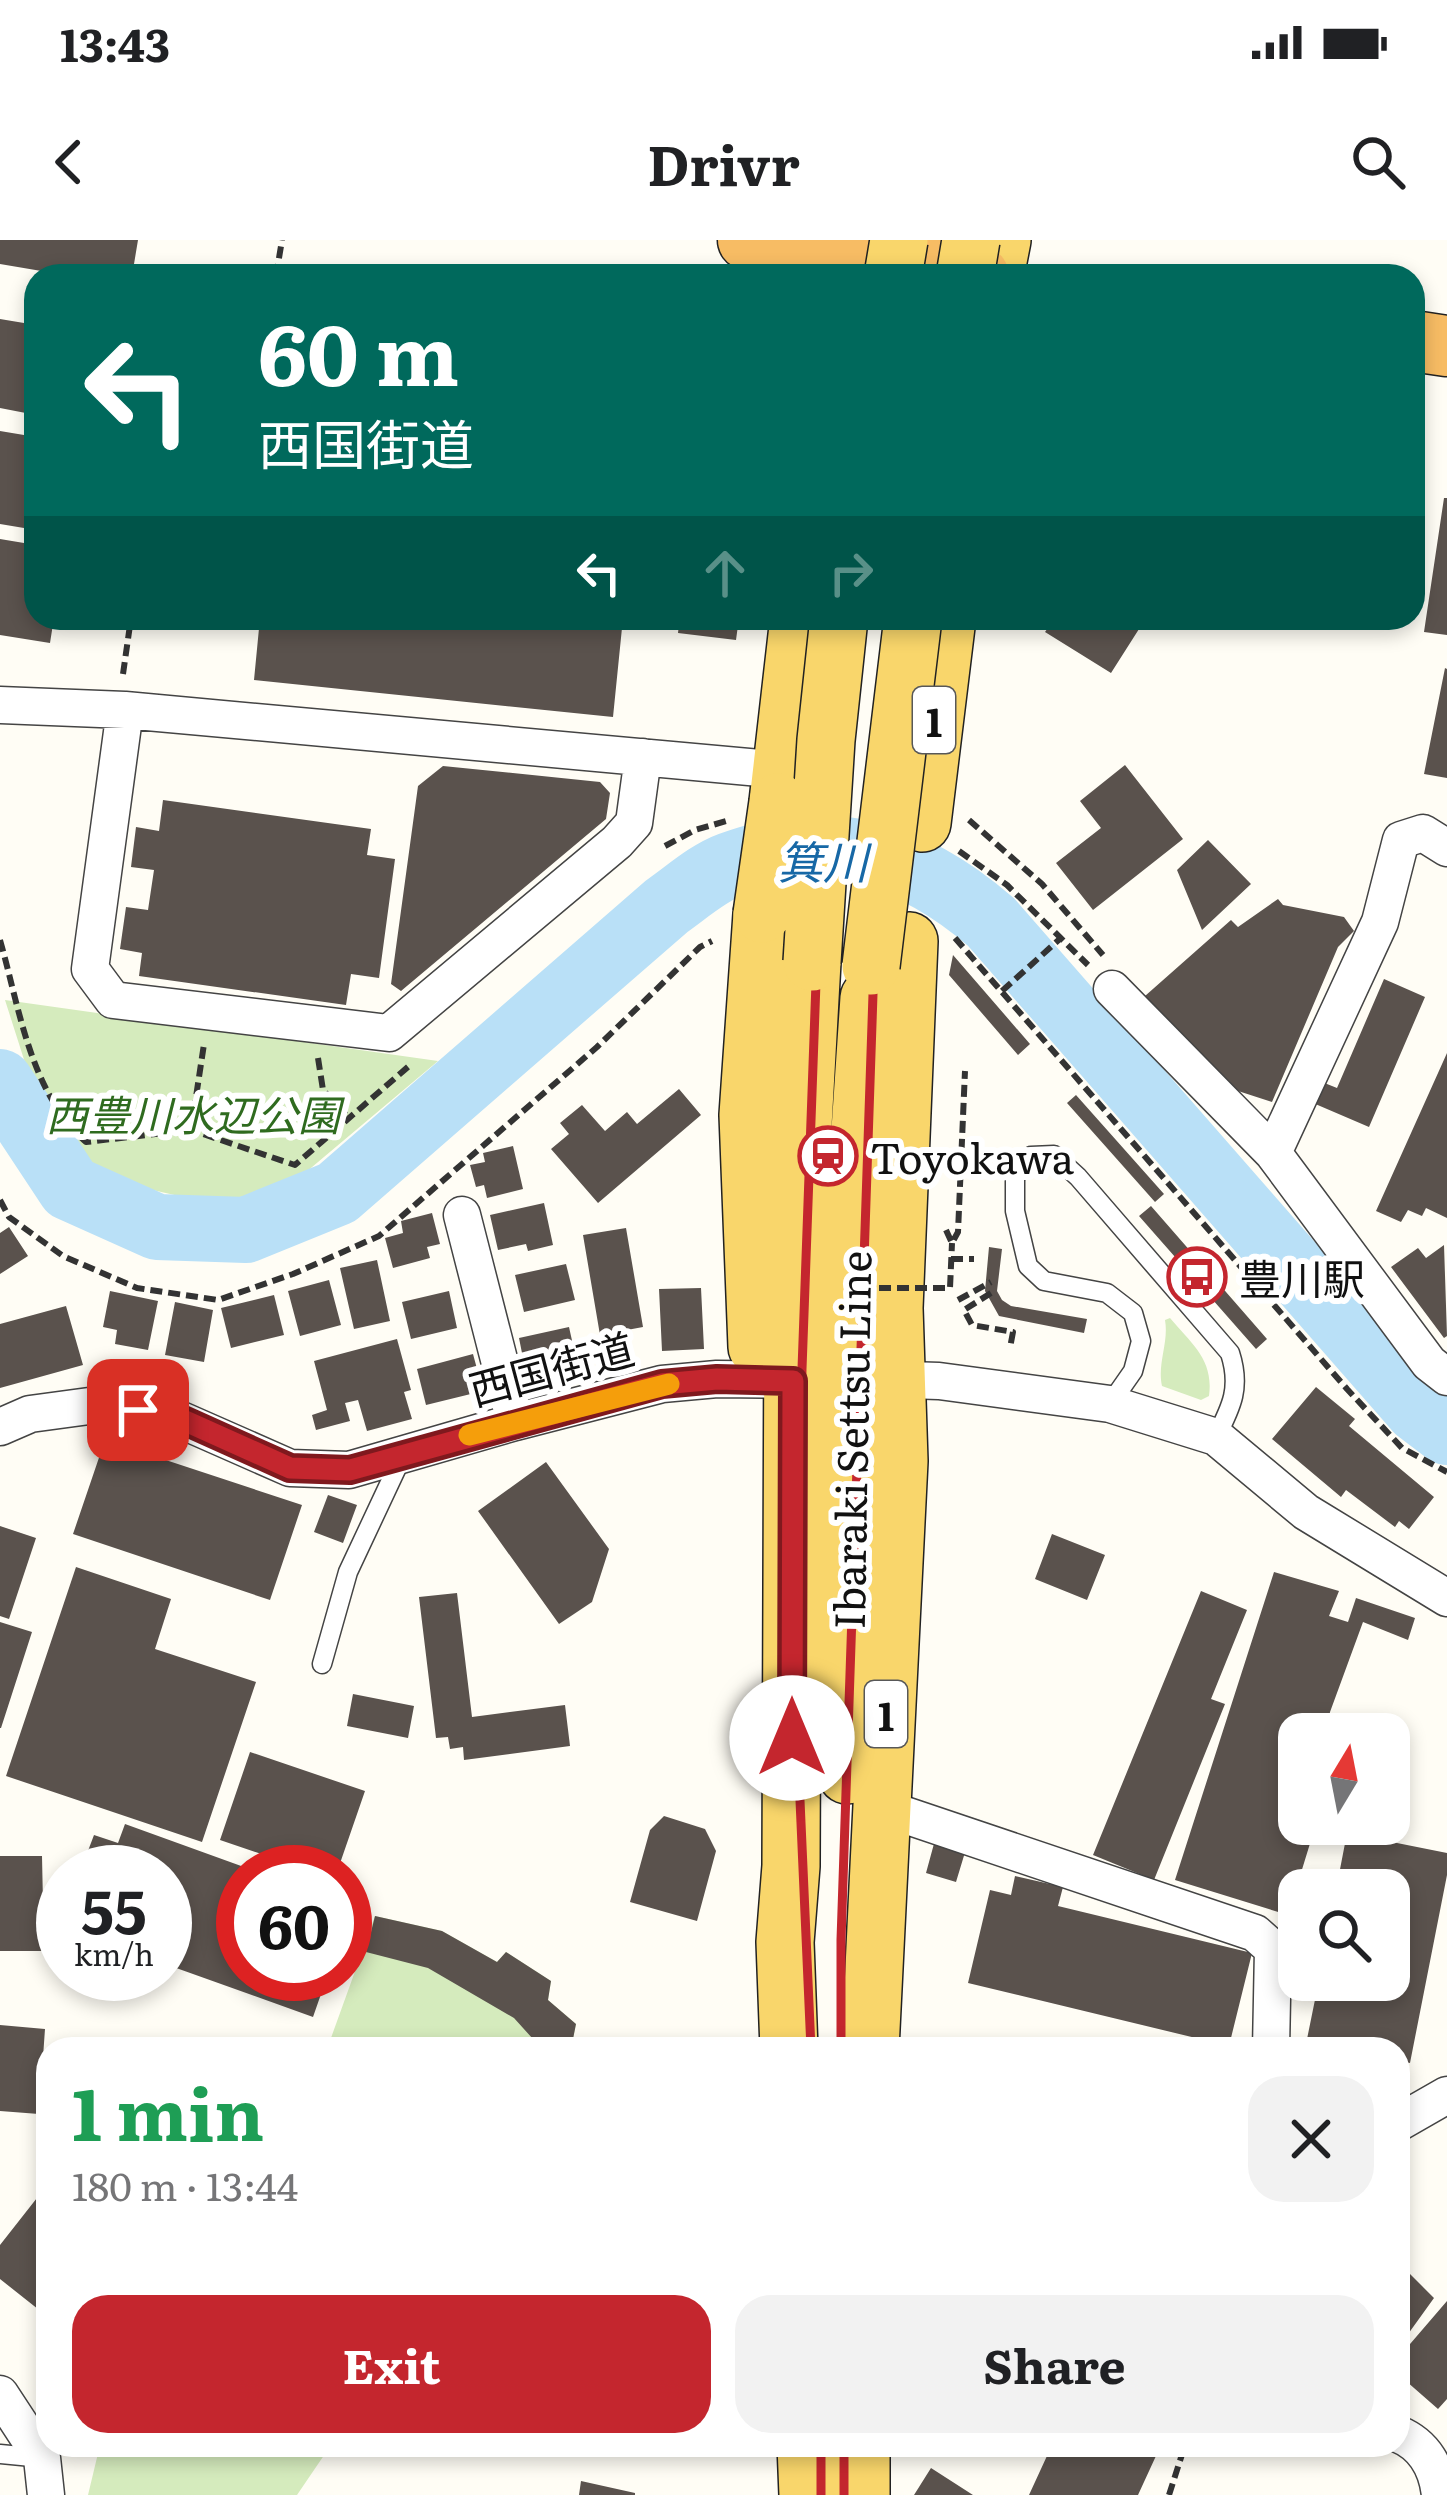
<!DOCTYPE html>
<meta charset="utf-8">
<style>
body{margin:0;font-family:Literata,"Noto Sans JP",serif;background:#f2f2f2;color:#202124;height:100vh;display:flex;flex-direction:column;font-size:45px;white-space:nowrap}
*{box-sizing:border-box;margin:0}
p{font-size:39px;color:#757577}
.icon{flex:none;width:66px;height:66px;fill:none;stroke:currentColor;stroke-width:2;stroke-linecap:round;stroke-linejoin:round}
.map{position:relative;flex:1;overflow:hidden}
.details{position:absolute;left:36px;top:1797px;width:1374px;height:420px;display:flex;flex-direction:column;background:#fff;border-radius:36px;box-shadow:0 6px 18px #0003}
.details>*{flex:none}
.hud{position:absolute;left:24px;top:24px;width:1401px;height:366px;border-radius:36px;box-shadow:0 6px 18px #0003;background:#00695c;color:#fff;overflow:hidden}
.needle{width:78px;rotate:10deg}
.tools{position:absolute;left:1278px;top:1473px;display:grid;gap:24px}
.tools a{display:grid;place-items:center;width:132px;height:132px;border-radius:24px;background:#fff;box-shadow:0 6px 18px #0003;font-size:60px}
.speed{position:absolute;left:36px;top:1605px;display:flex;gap:24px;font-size:60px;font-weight:700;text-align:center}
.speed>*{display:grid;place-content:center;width:156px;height:156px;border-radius:50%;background:#fff;box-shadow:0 6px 18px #0003;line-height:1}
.speed small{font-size:30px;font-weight:400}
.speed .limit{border:18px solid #d22;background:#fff;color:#111}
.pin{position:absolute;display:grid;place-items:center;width:102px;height:102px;color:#fff;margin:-51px;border-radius:24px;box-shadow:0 6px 18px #0006}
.me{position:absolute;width:132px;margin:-66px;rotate:0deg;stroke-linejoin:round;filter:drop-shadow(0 0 9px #0008)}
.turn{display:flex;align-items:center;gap:42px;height:252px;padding:0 36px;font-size:54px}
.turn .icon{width:156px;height:156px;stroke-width:2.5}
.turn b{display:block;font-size:84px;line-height:102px}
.lanes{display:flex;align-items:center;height:114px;padding:0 36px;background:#0003;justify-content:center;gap:60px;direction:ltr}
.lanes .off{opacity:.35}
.round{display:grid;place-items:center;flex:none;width:126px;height:126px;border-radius:36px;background:#f2f2f2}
.summary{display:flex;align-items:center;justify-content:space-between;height:204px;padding:0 36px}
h1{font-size:72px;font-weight:700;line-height:90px;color:#1e9e55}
.button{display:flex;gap:24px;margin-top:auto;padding:24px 36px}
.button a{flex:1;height:138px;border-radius:36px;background:#c4262e;color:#fff;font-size:48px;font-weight:700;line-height:138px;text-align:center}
.button a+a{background:#f2f2f2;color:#202124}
.status{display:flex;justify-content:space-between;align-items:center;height:84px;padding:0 60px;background:#fff;direction:ltr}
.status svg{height:33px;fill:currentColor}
header{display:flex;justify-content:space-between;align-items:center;height:156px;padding:0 36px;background:#fff;font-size:54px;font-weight:700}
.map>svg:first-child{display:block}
.green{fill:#d5ebbd}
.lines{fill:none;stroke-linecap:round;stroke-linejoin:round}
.river{stroke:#b9e0f7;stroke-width:66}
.building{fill:#5a524d}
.service-casing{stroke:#444;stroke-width:21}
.minor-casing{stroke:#444;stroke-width:39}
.primary-casing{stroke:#222;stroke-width:60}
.trunk-casing{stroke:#222;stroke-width:63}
.path{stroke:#333;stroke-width:6;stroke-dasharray:12 6;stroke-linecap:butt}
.service{stroke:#fff;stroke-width:18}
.minor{stroke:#fff;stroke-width:36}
.primary{stroke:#f9d66b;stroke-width:57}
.trunk{stroke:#f7bc64;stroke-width:60}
.rail{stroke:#c4262e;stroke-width:9}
.primary-bridge-casing{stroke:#222;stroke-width:60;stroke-linecap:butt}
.path-bridge{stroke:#333;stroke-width:6;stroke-dasharray:12 6;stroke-linecap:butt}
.primary-bridge{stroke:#f9d66b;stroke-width:57}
.route-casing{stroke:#7f191e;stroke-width:30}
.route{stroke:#c4262e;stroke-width:21}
.slow{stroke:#f59e0b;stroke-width:21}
.labels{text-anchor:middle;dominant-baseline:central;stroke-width:12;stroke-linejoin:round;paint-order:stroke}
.shield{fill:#fff;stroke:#585858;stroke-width:3}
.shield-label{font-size:39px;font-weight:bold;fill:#111}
.park-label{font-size:42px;font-style:italic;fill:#2f6b1f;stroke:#fff}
.poi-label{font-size:42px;fill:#111;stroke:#fff;text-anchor:start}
.street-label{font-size:42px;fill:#111;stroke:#fff}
.water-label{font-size:45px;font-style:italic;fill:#1768a6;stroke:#fff}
</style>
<div class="status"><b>13:43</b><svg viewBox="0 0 49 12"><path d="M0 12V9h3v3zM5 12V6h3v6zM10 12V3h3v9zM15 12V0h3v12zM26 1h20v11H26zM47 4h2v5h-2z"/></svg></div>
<header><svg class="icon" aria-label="back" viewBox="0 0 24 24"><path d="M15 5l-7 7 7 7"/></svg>Drivr<svg class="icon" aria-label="search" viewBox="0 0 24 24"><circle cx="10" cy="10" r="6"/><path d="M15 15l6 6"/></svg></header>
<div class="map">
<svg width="1447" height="2255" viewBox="0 0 1447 2255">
<rect width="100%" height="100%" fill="#fffdf5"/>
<path class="green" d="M 5,760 L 438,821 L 299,938 L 257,957 L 205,962 L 74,932 L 35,854 Z
M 1170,1078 C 1192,1104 1214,1120 1209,1156 L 1201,1160 L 1162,1146 C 1157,1123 1169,1103 1165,1080 Z
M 375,1676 L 442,1691 L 497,1722 L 506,1712 L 551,1741 L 548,1760 L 576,1784 L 571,1809 L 327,1809 Z
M 100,2205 L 331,2205 L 297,2255 L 88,2255 Z"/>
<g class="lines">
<path class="river" d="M 0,842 L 70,948 L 157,987 L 246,990 L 337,953 L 667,666 C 687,652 708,633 730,625 C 831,588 912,614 991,682 L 1418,1170 L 1447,1192"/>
</g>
<path class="building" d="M 0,0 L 138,0 L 132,36 L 71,36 L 0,24 Z
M 0,79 L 36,85 L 36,175 L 0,168 Z
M 0,191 L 36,197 L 36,290 L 0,284 Z
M 1444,258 L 1447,258 L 1447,395 L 1424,392 Z
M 0,299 L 36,305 L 36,378 L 87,378 L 85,389 L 53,384 L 50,403 L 0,395 Z
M 260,378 L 623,378 L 613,477 L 254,440 Z
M 651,378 L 739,378 L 736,400 L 678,393 L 679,384 Z
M 1055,378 L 1146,378 L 1111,433 L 1045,392 Z
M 1445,428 L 1447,429 L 1447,538 L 1424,534 Z
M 1125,525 L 1183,599 L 1093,670 L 1056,623 L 1101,588 L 1080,561 Z
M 443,526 L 600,542 L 610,553 L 606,579 L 401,751 L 391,744 L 418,546 Z
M 163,560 L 371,589 L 367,615 L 395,619 L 379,738 L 351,734 L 346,765 L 139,736 L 142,713 L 120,709 L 126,667 L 148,670 L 154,630 L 131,627 L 136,587 L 159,591 Z
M 1208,600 L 1251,644 L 1202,690 L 1177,630 Z
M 1278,659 L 1283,665 L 1344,677 L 1354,691 L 1338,707 L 1272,862 L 1235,850 L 1145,756 L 1231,680 L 1238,687 Z
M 953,715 L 1030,804 L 1018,815 L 949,735 Z
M 1384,739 L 1425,757 L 1369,887 L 1313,863 L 1322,842 L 1337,848 Z
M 1447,813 L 1447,978 L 1426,968 L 1422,976 L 1408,970 L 1401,982 L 1376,971 Z
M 679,849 L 701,875 L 598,963 L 551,909 L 569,894 L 560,883 L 582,865 L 605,891 L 627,872 L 637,884 Z
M 1076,855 L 1164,954 L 1155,962 L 1067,863 Z
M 513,906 L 523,949 L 487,958 L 484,945 L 476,947 L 470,925 L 485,922 L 483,913 Z
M 544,963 L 553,1005 L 528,1011 L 526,1004 L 498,1010 L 490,975 Z
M 1151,966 L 1267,1099 L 1256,1109 L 1139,976 Z
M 432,973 L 440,1004 L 427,1007 L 430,1018 L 393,1028 L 385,998 L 403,993 L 401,981 Z
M 9,987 L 28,1016 L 0,1034 L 0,993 Z
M 626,988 L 643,1087 L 600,1095 L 583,995 Z
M 1444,1005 L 1447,1096 L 1444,1098 L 1391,1027 L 1418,1008 L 1426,1018 Z
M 989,1007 L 1002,1009 L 997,1051 L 1002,1060 L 1011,1066 L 1087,1079 L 1084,1093 L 999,1076 L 985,1051 Z
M 377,1020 L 390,1081 L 354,1089 L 340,1028 Z
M 566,1024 L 575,1060 L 524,1072 L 515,1035 Z
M 329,1040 L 341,1085 L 300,1096 L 288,1051 Z
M 701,1048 L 704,1109 L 662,1111 L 659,1049 Z
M 110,1051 L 158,1061 L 148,1110 L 115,1104 L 117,1090 L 103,1087 Z
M 449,1051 L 457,1088 L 411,1099 L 402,1062 Z
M 274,1055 L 284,1095 L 231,1108 L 221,1068 Z
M 175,1062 L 213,1070 L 204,1122 L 165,1115 Z
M 66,1066 L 83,1125 L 0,1148 L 0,1084 Z
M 569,1087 L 577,1123 L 560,1127 L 564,1141 L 529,1148 L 519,1098 Z
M 397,1099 L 411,1150 L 404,1152 L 412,1179 L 367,1191 L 358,1160 L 345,1163 L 350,1181 L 316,1190 L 312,1175 L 327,1170 L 314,1121 Z
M 473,1114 L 483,1151 L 426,1165 L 417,1129 Z
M 1316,1147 L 1355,1179 L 1349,1186 L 1434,1257 L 1409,1289 L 1399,1281 L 1395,1287 L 1346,1250 L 1341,1257 L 1272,1199 Z
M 105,1200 L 302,1265 L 270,1360 L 73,1294 Z
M 546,1222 L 609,1309 L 592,1362 L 559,1384 L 478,1271 Z
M 328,1255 L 357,1265 L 343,1303 L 314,1292 Z
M 0,1286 L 36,1298 L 9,1379 L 0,1376 Z
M 1052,1294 L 1105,1315 L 1087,1360 L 1035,1339 Z
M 76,1327 L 171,1359 L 155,1409 L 256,1442 L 202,1602 L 6,1536 Z
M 1274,1332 L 1339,1351 L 1329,1376 L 1348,1382 L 1356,1358 L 1415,1378 L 1408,1400 L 1363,1382 L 1330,1472 L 1327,1494 L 1299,1494 L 1299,1584 L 1316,1584 L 1288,1675 L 1175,1640 Z
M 1201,1351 L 1247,1370 L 1211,1459 L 1225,1464 L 1154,1640 L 1093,1615 Z
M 457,1353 L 472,1477 L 565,1465 L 570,1506 L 464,1520 L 463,1507 L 450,1509 L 448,1497 L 436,1498 L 419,1357 Z
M 0,1382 L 32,1392 L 1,1488 L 0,1488 Z
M 353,1454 L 414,1466 L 408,1498 L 347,1486 Z
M 250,1512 L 365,1551 L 337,1632 L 315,1632 L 220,1600 Z
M 664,1576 L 705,1589 L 716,1611 L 697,1681 L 630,1662 L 650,1590 Z
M 125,1584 L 255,1631 L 243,1632 L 243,1734 L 328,1734 L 313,1777 L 165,1724 L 165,1632 L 80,1632 L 94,1595 L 118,1603 Z
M 1347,1593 L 1447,1613 L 1447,1635 L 1410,1823 L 1405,1822 L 1403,1830 L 1398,1829 L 1398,1809 L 1332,1809 L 1306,1804 L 1319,1740 L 1389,1740 L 1389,1650 L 1336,1650 Z
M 935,1600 L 966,1609 L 956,1642 L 926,1633 Z
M 0,1616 L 42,1616 L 44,1711 L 0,1711 Z
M 1015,1636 L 1063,1647 L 1058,1666 L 1252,1713 L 1229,1806 L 968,1743 L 990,1650 L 1011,1655 Z
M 375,1676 L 442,1691 L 497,1722 L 506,1712 L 551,1741 L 548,1760 L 576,1784 L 571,1809 L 542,1809 L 514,1778 L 428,1728 L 366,1712 Z
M 0,1785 L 45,1789 L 39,1874 L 0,1871 Z
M 44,1949 L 48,1952 L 48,2077 L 0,2039 L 0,2005 Z
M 1398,2022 L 1434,2058 L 1398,2108 Z
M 1447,2061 L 1447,2159 L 1438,2169 L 1398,2134 L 1398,2118 Z
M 1052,2205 L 1161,2205 L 1138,2255 L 1029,2255 Z
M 931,2228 L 973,2255 L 914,2255 Z
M 581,2241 L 635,2253 L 635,2255 L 579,2255 Z"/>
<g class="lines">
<g class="service-casing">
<path id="service" d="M 1110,1164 L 1133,1131 L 1141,1101 L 1133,1073 L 1107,1053 L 1044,1041 L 1028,1026 L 1015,971 L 1015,937 L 1031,916 L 1054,915 L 1078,937 L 1230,1113 C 1241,1147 1232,1166 1216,1197
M 322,1424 L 348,1332 L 401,1219
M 0,2214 L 42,2218"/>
</g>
<g class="minor-casing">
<path id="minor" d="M 0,465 L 125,470 L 782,530
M 125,470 L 90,729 L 113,760 L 389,793 L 617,602 L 634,583 L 643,517
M 1112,749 L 1273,913 L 1429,1123 L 1447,1137
M 1273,913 L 1380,682 L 1401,600 L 1423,593 L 1447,608
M 462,975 L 515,1182
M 876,1139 L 939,1141 L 1110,1164 L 1216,1197 L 1306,1272 L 1447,1358
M 0,1187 L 30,1174 L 104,1164 L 172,1176 L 290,1228 L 349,1230 L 515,1182 L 662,1144 L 717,1139 L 809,1140
M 881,1567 L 1255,1693 L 1273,1709 L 1271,1809
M 1398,1883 L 1447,1855
M 0,2154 L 42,2218 L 46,2255
M 1398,2194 C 1425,2205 1437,2228 1440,2255"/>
</g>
<g class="primary-casing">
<path id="primary" d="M 995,36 L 1002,0
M 778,562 L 799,378
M 922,583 L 947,378
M 757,1107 L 748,875 L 762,674
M 847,1535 L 843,1139 L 869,758
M 789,1809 L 785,1702 L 791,1626 L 793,1068 L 812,722
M 870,1809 L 899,1221 L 894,1068 L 909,701
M 806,2205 L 808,2255
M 861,2205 L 861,2255"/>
</g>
<g class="trunk-casing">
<path id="trunk" d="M 748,0 L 979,36
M 1413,101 L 1447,106"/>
</g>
<path class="path" d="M 276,36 L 282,0
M 123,434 L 131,378
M 969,580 L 1042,644 L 1103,715
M 665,606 L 695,590 L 730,580
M 959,611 L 1007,645 L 1088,725
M 955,698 L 1347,1149 L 1402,1208 L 1447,1232
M 0,700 C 20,770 30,852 86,902 L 191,890 L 295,925 L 409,826
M 1002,751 L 1062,697
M 318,818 L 323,850 L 349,878
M 191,890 L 204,804
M 0,960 L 9,977 L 63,1016 L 137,1048 L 218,1060 L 293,1034 L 379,996 L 597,807 L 700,707 L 712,701
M 946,990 L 952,1003 L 958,992 L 965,831
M 951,1019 L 974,1019
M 991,1053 L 964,1070 L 972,1085 L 1013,1092 L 1010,1108
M 958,1060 L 991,1042
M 1169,2255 L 1185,2205"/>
<use href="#service" class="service"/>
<use href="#minor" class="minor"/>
<use href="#primary" class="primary"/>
<use href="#trunk" class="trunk"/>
<path class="rail" d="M 911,36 L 919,0
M 940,36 L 946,0
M 811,1809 L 796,1470 L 802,1129 L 820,632 L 849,378
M 841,1809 L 841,1700 L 877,636 L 895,378
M 821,2205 L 821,2255
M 844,2205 L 844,2255"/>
<g class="primary-bridge-casing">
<path id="primary-bridge" d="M 893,36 L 899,0
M 965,36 L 971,0
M 762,674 L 778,562
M 812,722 L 826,500 L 839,378
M 871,726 L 913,378"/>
</g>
<path class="path-bridge" d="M 879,1048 L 950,1048 L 952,1003"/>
<use href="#primary-bridge" class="primary-bridge"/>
</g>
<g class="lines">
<g class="route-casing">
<path id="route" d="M 138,1170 L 172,1175 L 290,1228 L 350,1230 L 662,1144 L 717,1139 L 793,1141 L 792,1498"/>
</g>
<use href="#route" class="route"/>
<path class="slow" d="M 469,1195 L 669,1144"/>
</g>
<defs>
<g id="station-ring" transform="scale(3)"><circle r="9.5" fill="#fff" stroke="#c4262e" stroke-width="1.5"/><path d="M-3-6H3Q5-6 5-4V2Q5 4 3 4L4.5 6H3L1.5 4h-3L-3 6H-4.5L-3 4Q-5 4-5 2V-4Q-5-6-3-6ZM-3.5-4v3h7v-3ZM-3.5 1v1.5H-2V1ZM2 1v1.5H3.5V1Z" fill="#c4262e"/></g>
<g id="bus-ring" transform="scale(3)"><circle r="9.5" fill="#fff" stroke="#c4262e" stroke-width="1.5"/><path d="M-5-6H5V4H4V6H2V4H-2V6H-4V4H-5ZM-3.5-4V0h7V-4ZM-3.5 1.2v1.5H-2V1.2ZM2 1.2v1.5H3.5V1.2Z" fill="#c4262e"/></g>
</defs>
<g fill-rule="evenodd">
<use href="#station-ring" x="828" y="916"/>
<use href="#bus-ring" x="1197" y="1037"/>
</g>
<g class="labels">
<g class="shield">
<rect x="913" y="447" width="42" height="66" rx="9"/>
<rect x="865" y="1441" width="42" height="66" rx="9"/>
</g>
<g class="shield-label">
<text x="934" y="480">1</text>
<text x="886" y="1474">1</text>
</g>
<g class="park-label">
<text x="193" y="873">西豊川水辺公園</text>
</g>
<g class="poi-label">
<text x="870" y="916">Toyokawa</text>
<text x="1239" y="1037">豊川駅</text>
</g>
<g class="street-label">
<text transform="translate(551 1127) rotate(-15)">西国街道</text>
<text transform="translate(850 1200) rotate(-89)">Ibaraki Settsu Line</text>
</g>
<g class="water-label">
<text x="823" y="619">箕川</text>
</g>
</g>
</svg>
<div class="tools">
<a><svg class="needle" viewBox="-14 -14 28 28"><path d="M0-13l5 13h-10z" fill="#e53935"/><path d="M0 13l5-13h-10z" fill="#757577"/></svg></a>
<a><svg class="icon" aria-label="search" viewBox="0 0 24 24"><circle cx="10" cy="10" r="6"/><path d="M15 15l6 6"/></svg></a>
</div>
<div class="speed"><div>55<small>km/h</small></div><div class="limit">60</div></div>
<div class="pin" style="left:138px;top:1170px;background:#d93025"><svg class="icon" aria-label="arrive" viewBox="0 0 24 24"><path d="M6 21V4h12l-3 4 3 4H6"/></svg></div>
<svg class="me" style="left:792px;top:1498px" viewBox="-20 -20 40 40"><circle r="19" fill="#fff"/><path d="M0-13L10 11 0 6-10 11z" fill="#c4262e"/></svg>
<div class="hud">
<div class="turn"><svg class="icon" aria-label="left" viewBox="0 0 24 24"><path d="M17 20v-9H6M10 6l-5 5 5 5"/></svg><div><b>60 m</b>西国街道</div></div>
<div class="lanes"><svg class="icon" aria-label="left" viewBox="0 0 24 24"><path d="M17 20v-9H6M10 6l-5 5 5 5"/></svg><svg class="icon off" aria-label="ahead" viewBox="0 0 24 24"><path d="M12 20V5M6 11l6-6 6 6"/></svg><svg class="icon off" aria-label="right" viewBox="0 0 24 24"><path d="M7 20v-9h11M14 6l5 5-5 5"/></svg></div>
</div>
<section class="details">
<div class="summary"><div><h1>1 min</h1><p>180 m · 13:44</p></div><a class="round"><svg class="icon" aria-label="close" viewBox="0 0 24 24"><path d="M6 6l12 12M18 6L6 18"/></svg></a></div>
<div class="button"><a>Exit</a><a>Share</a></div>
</section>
</div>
